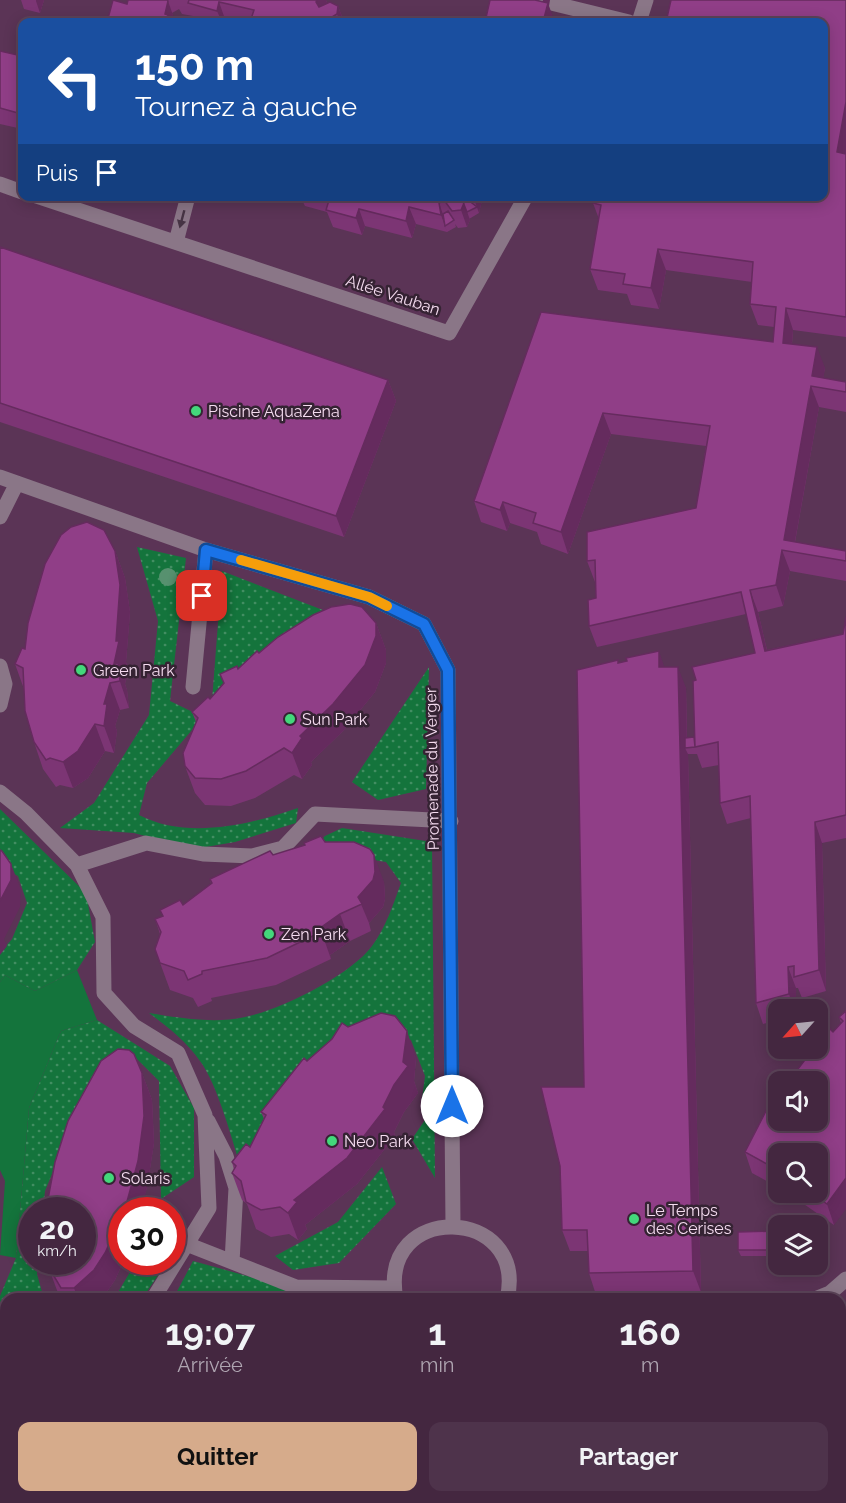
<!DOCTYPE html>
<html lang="fr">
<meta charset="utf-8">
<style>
body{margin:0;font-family:Raleway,sans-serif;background:#4e334b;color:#f1f3f6;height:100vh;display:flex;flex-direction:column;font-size:22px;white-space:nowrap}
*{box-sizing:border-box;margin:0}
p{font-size:20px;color:#afa5b1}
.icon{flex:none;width:33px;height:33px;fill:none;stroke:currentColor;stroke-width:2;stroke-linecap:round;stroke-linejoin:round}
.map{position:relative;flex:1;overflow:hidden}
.sheet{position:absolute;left:0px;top:1293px;width:846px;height:210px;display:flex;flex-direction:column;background:#442740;border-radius:18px 18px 0 0;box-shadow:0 3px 15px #0003,0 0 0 2px #5c4459}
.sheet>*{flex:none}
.hud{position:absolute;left:18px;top:18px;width:810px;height:183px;border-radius:12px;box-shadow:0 3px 15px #0003,0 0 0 2px #5c4459;background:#1a4fa0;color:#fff;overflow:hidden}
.needle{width:39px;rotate:243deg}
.controls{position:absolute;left:768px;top:999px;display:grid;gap:12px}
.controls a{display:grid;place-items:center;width:60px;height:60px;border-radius:12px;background:#442740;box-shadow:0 3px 15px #0003,0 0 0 2px #5c4459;font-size:30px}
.speed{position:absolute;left:18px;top:1197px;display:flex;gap:12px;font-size:30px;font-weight:700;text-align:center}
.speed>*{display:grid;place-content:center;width:78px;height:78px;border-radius:50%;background:#442740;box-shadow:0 3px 15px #0003,0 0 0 2px #5c4459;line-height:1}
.speed small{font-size:15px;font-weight:400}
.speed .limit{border:9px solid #d22;background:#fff;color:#111}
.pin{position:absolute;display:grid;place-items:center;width:51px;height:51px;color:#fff;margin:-26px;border-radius:12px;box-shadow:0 3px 9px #0006}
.me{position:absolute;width:66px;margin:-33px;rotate:0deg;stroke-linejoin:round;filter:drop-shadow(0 0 4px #0008)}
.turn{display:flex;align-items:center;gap:21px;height:126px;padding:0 18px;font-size:27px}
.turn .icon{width:78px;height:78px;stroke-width:2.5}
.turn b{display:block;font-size:42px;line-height:51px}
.then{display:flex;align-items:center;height:57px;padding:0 18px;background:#0003;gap:12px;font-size:22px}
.eta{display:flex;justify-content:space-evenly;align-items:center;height:102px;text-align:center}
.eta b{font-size:36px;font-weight:700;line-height:42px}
.primary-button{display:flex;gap:12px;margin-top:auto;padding:12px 18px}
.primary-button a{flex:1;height:69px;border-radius:12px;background:#d6ab8b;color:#111;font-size:24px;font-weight:700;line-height:69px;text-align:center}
.primary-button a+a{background:#4e334b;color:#f1f3f6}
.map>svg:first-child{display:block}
.built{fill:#6a3d64}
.park{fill:#14743c}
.garden{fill:url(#garden-dots)}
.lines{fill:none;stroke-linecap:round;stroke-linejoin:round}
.minor{stroke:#8a7687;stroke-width:15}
.tree{fill:#57916f}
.wall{fill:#7c3574}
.shaded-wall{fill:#652b5e}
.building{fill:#903e87;stroke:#652b5e;stroke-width:1.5}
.oneway{fill:#463444}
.route-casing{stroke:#114b97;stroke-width:15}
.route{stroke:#1a73e8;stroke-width:10}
.slow{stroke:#f59e0b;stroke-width:10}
.poi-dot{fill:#43d77b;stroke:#352333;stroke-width:2}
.labels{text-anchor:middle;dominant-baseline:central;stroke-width:5;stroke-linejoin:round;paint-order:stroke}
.street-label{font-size:16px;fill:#f5dcf0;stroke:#352333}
.poi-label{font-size:16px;fill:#f5dcf0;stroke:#352333;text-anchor:start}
</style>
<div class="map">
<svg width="846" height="1503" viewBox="0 0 846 1503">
<defs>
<pattern id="garden-dots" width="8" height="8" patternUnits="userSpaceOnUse" patternTransform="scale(1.5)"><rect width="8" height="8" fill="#14743c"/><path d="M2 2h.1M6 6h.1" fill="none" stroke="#428e62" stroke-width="1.8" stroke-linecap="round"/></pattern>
</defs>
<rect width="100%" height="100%" fill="#5b3456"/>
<path class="built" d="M 846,1324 L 846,1402 L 840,1376 L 840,1330 Z"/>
<path class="park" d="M 77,970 L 97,1020 L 61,1031 L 29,1108 L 16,1258 L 0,1255 L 5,1181 L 0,1170 L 0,982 L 5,975 L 35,991 Z"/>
<path class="garden" d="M 137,547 L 186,558 L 170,701 L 203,717 L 147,783 L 139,815 C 187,840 249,825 298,808 L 296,823 L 235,842 L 194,849 L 134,833 L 60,828 L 94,803 L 149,715 L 158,621 Z
M 222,571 L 328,612 L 212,701 Z
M 429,667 L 426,789 L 378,800 L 352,782 Z
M 0,809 L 86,893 L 95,942 L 77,970 L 35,991 L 5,975 L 0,982 L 0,953 L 12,939 L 27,903 L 18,876 L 0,867 Z
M 342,828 L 432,842 L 435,1178 L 412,1139 L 429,1114 L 422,1099 L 425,1076 L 411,1040 L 383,1034 L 242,1171 C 232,1141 218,1085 200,1061 C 186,1041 168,1027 149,1013 C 180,1018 214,1024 245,1017 C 280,1010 351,975 372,946 C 386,927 393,905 401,883 L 386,862 L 312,850 L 325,836 Z
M 97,1020 L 170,1066 L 194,1108 L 194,1177 L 161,1199 L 159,1081 L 133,1055 L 90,1082 L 45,1191 L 43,1210 L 32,1210 L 32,1262 L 39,1262 L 37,1274 L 44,1299 L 6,1299 L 6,1366 L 0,1368 L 0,1296 L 16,1258 L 29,1108 L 61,1031 Z
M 382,1167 L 396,1204 L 339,1263 L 293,1270 L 275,1256 L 338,1222 Z
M 193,1261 L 309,1293 L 313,1299 L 173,1299 Z
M 136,1262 L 167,1262 L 142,1299 L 114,1299 Z
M 6,1399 L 6,1497 L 45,1497 L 52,1503 L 0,1503 L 0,1400 Z
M 277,1497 L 378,1497 L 367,1503 L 280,1503 Z"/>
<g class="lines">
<path class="minor" d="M 539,0 L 629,22
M 639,22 L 646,0
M 0,184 L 22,192
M 36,196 L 449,333 L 526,196
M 176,242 L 188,196
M 0,477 L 206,550 L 369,597 L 424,624 L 448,670 L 453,1225
M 0,517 L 17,483
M 0,666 L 5,684 L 0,705
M 193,687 L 206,550
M 0,792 L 26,813 L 77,865 L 103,917 L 104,993 L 134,1026 L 178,1053 L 205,1115 L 209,1208 L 153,1299
M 77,865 L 146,843 L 203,854 L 252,856 L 283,848 L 315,814 L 451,821
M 208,1121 L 226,1156 L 236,1188 L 232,1262
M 189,1245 L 296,1287 L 394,1288
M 396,1299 C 377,1200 529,1206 507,1299
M 815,1299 L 830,1293 L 846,1279
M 0,1377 L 6,1376
M 266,1497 L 269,1503
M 417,1503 L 424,1497
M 519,1503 L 539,1498 L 577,1502"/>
</g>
<circle class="tree" cx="168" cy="577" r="9"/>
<path class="wall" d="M 21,0 L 44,0 L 40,13 L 24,9 Z
M 128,0 L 326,0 L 327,3 L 338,6 L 344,22 L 240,22 L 225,19 L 224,22 L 204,22 L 194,20 L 193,16 L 182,14 L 179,9 L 172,13 L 174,18 L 173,22 L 107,22 L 127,4 Z
M 846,0 L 846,337 L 793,330 L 792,344 L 825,368 L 823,378 L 846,382 L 846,412 L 819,407 L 795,542 L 846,551 L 846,581 L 790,571 L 783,606 L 758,612 L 767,650 L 843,634 L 846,617 L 846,838 L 822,843 L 826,991 L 802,998 L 798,988 L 796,988 L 796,1010 L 778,1010 L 778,1020 L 763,1024 L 756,1003 L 751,818 L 727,824 L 720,803 L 719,765 L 702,768 L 697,754 L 688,754 L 701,1292 L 596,1295 L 589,1273 L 588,1251 L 570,1251 L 562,1230 L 584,1087 L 619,663 L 664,667 L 686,688 L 687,738 L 694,737 L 755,653 L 746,614 L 597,647 L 589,626 L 596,598 L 595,582 L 587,561 L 696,508 L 706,446 L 611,434 L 568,554 L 541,544 L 537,532 L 510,523 L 507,531 L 481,522 L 474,501 L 541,312 L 773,342 L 774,327 L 758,325 L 750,304 L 752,282 L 666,270 L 659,309 L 631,305 L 627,294 L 598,290 L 590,269 L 599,219 L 593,203 L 824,196 Z
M 0,51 L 22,56 L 22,129 L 0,124 Z
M 300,196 L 483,196 L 479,213 L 469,219 L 470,220 L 467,227 L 458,228 L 455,224 L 456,227 L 447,232 L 416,224 L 412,238 L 365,226 L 362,235 L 333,227 L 327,212 L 305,206 Z
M 0,247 L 388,380 L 396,401 L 344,537 L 0,422 Z
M 115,551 L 125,578 L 130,612 L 126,662 L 128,668 L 125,684 L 127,690 L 129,708 L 120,710 L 115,726 L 117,731 L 114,753 L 105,751 L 88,778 L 73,788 L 60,785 L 56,787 L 43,769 L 34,742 L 24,689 L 15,664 L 25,649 Z
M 376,623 L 386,650 L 386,663 L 375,692 L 343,731 L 311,762 L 312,765 L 302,779 L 294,775 L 255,798 L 231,806 L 205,805 L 195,793 L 185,766 L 196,722 L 192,712 L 210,699 L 238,669 L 259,653 Z
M 325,842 L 384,882 L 385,899 L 383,907 L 369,923 L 371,931 L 350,941 L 330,955 L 331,959 L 276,985 L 211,998 L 212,1001 L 198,1007 L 193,998 L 170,990 L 155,949 L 160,934 L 155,919 L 163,916 L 160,910 L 183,905 L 211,884 L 210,879 L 273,855 Z
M 846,1011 L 834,1225 L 798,1200 L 796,1194 L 795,1196 L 788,1192 L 818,1192 L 778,1154 L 778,1187 L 752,1173 L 745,1152 L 773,1109 L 841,1023 L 839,1017 Z
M 348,1027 L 416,1058 L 414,1081 L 418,1093 L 404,1112 L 394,1132 L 395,1136 L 357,1184 L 305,1225 L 307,1229 L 298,1240 L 289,1234 L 271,1237 L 256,1229 L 247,1204 L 242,1200 L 232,1173 L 234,1170 L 232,1162 L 250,1147 L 264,1119 L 261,1112 L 307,1061 Z
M 142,1073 L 152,1100 L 154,1143 L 147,1188 L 122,1262 L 123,1262 L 115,1280 L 102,1299 L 61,1299 L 58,1293 L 48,1266 Z
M 778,1231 L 778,1256 L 741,1256 L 738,1250 Z
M 55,1497 L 206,1497 L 207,1501 L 206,1503 L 62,1503 Z
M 696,1497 L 808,1497 L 810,1503 L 730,1503 Z"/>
<path class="shaded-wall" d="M 36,0 L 44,0 L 40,13 L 36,1 Z
M 317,0 L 326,0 L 329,9 L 320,12 L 316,2 Z
M 543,0 L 550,0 L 549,6 L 554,20 L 554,22 L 543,22 L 541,6 Z
M 168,1 L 174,18 L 173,22 L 166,22 L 165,14 Z
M 219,2 L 225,19 L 224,22 L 222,22 L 217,11 Z
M 338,6 L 344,22 L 340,22 L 337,14 Z
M 846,102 L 846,167 L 837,152 Z
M 20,104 L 22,109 L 22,125 L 18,113 Z
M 473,196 L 483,196 L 479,213 Z
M 439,203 L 445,220 L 445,226 L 447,232 L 441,215 Z
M 464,203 L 470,220 L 467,227 L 461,210 Z
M 409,207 L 416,224 L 412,238 L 406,221 Z
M 359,209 L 365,226 L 362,235 L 356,218 Z
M 658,249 L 666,270 L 659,309 L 651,288 Z
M 786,308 L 793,330 L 790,364 L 783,343 Z
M 817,347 L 825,368 L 822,388 L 812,376 Z
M 388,380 L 396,401 L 344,537 L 336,516 Z
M 811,386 L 819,407 L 793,552 L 784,540 Z
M 603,413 L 611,434 L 568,554 L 561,532 Z
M 503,502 L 510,523 L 507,531 L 500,510 Z
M 782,550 L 790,571 L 783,606 L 776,585 Z
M 115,551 L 125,578 L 130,612 L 126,662 L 128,668 L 125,684 L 127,690 L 129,708 L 114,664 L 116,641 Z
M 750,590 L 758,612 L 772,672 L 765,651 Z
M 376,623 L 386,650 L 386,663 L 375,692 L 343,731 L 311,762 L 312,765 L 302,779 L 292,753 L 300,736 Z
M 659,651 L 666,672 L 659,667 Z
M 678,667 L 686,688 L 687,748 L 685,748 L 688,754 L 701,1292 L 693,1271 Z
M 110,683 L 120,710 L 115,726 L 117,731 L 114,753 L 104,726 L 104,704 Z
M 95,724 L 105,751 L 88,778 L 73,788 L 63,762 Z
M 815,822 L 822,843 L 826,991 L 819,970 Z
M 374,855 L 384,882 L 385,899 L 383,907 L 369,923 L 358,897 Z
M 11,864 L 21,890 L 20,907 L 4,939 L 7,946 L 0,955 L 0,901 Z
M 340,914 L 350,941 L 330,955 L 331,959 L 320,928 Z
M 788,967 L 796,988 L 796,1010 L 794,1010 L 789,994 Z
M 407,1031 L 416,1058 L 414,1081 L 418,1093 L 404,1112 L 394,1132 L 395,1136 L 357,1184 L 305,1225 L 307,1229 L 298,1240 L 288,1213 L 294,1200 L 383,1107 L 403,1062 Z
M 142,1073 L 152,1100 L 154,1143 L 147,1188 L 141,1210 L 124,1210 Z
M 846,1178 L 846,1209 L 834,1225 L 827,1204 Z
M 122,1216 L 122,1262 L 123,1262 L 115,1280 L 102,1299 L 78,1299 L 74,1288 Z
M 194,1497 L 206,1497 L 207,1501 L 206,1503 L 197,1503 Z
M 804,1497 L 808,1497 L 810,1503 L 806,1503 Z"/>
<path class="building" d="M 113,0 L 127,4 L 128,0 L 167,0 L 168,1 L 165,14 L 168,15 L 166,22 L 107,22 Z
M 189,0 L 317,0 L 316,2 L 319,7 L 330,2 L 338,6 L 337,14 L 327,20 L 328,22 L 265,22 L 251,19 L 254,10 L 219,2 L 217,11 L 188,3 Z
M 490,0 L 535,0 L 548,3 L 543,22 L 485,22 Z
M 671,0 L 846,0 L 846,102 L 837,152 L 846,154 L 846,317 L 786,308 L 783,343 L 817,347 L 812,376 L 846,382 L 846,392 L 811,386 L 784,540 L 846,551 L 846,561 L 782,550 L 776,585 L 750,590 L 765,651 L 843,634 L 846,617 L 846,815 L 815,822 L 819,970 L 794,977 L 794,966 L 788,967 L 789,994 L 756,1003 L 750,796 L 720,803 L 718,742 L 695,747 L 693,681 L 696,680 L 692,667 L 755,653 L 741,592 L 589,626 L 588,600 L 596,598 L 595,560 L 587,561 L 587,532 L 696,508 L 710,426 L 603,413 L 561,532 L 533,523 L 536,513 L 503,502 L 500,510 L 474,501 L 541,312 L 773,342 L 776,307 L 750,304 L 753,262 L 658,249 L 651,288 L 623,284 L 625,274 L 590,269 L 601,205 L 593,203 L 595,196 L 824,196 L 824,22 L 666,22 Z
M 0,51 L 22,56 L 22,104 L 20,104 L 18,113 L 0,108 Z
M 328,196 L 460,196 L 464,203 L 461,210 L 452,211 L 444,200 L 439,203 L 441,215 L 409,207 L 406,221 L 359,209 L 356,218 L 326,210 L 330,197 Z
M 468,200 L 477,207 L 467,212 L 463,202 Z
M 448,211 L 454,220 L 445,226 L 443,214 Z
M 0,247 L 388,380 L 336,516 L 0,403 Z
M 87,522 L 104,530 L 115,551 L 120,585 L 116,641 L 119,641 L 114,664 L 118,663 L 120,681 L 110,683 L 104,704 L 107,704 L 104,726 L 95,724 L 78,751 L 63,762 L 50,758 L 46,760 L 34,742 L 25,711 L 23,668 L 15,664 L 22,648 L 25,649 L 28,623 L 45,564 L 61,535 L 71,527 Z
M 350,604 L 362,607 L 376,623 L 376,636 L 365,665 L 333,704 L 300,736 L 302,738 L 292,753 L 284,748 L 246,771 L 221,779 L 195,778 L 185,766 L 183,753 L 198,718 L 192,712 L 208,697 L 210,699 L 224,683 L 220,674 L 237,666 L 238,669 L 257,651 L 259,653 L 278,637 L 313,615 L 331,607 Z
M 659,651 L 659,667 L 678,667 L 693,1271 L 589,1273 L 587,1230 L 562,1230 L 560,1166 L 541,1087 L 584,1087 L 577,670 L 618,660 L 618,663 L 627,661 L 626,658 Z
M 694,737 L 695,747 L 685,748 L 685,738 Z
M 321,836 L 325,842 L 354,842 L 370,849 L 374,855 L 375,872 L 373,880 L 358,897 L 362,904 L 340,914 L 320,928 L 321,932 L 267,958 L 202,971 L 202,974 L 188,980 L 184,971 L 160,963 L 155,949 L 161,932 L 155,919 L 163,916 L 160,910 L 180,900 L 183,905 L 212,883 L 210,879 L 270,851 L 273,855 L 305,845 L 304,843 Z
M 0,850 L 2,851 L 11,864 L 11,880 L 0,901 Z
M 846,1011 L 846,1178 L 827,1204 L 810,1192 L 818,1192 L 818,1154 L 778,1154 L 778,1170 L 745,1152 L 768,1107 L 773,1109 L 778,1102 L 778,1120 L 818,1120 L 818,1082 L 788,1082 L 814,1048 L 818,1048 L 818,1043 L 829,1028 L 833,1032 L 843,1021 L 839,1017 Z
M 381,1013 L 395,1016 L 407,1031 L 403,1062 L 408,1066 L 394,1085 L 383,1107 L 385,1109 L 347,1158 L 294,1200 L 297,1202 L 288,1213 L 280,1207 L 261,1210 L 246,1202 L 241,1181 L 232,1173 L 236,1166 L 232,1162 L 246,1144 L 250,1147 L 266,1115 L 261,1112 L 304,1058 L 307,1061 L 332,1039 L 342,1023 L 348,1027 Z
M 118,1049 L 129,1050 L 134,1054 L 142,1073 L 144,1116 L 138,1161 L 125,1209 L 124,1210 L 122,1210 L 122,1216 L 105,1253 L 94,1270 L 74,1288 L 61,1288 L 48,1266 L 47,1262 L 82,1262 L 82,1210 L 47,1210 L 48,1199 L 55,1162 L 68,1121 L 101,1061 Z
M 778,1231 L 778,1250 L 738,1250 L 738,1232 Z
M 6,1386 L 6,1415 L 2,1407 Z
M 79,1497 L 196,1497 L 198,1503 L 86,1503 Z
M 453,1497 L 533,1497 L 538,1503 L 450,1503 L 447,1499 Z
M 737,1497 L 805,1497 L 806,1503 L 738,1503 Z"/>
<defs><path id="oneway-solid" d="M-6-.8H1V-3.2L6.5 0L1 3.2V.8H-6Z" transform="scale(1.5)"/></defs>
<use class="oneway" href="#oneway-solid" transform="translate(182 219) rotate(105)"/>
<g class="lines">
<g class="route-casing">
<path id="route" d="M 202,596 L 206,550 L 369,597 L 424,624 L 448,670 L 452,1106"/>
</g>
<use href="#route" class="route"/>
<path class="slow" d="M 241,560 L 369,597 L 387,606"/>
</g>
<g class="poi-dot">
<circle cx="196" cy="411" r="6"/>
<circle cx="81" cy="670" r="6"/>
<circle cx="290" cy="719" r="6"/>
<circle cx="269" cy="934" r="6"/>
<circle cx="332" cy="1141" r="6"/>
<circle cx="109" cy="1178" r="6"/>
<circle cx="634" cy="1219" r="6"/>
</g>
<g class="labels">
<g class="street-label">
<text transform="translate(393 295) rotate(18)">Allée Vauban</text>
<text transform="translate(432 769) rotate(-91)">Promenade du Verger</text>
</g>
<g class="poi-label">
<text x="208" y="411">Piscine AquaZena</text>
<text x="93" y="670">Green Park</text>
<text x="302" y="719">Sun Park</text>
<text x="281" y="934">Zen Park</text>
<text x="344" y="1141">Neo Park</text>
<text x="121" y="1178">Solaris</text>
<text x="646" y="1210">Le Temps<tspan x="646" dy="18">des Cerises</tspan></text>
</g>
</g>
</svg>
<div class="controls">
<a><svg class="needle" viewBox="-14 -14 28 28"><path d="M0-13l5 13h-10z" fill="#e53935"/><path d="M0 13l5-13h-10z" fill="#afa5b1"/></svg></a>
<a><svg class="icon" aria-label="sound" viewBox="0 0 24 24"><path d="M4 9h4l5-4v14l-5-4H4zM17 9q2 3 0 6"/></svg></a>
<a><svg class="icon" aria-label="search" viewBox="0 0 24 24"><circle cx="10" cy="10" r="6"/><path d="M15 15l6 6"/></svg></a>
<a><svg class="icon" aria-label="layers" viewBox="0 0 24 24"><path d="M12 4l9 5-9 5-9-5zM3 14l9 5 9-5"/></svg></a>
</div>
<div class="speed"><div>20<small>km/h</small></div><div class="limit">30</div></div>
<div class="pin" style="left:202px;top:596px;background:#d93025"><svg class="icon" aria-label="arrive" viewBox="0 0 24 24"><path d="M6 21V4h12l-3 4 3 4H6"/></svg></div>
<svg class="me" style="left:452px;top:1106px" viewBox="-20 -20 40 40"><circle r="19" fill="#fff"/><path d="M0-13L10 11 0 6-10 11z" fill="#1a73e8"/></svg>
<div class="hud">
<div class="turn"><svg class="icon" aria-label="left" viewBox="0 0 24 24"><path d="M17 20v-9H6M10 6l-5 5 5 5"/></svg><div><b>150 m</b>Tournez à gauche</div></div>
<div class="then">Puis<svg class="icon" aria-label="arrive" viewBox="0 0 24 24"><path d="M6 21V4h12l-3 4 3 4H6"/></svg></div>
</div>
<section class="sheet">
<div class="eta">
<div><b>19:07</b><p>Arrivée</p></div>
<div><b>1</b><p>min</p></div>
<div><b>160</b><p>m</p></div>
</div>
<div class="primary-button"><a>Quitter</a><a>Partager</a></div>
</section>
</div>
